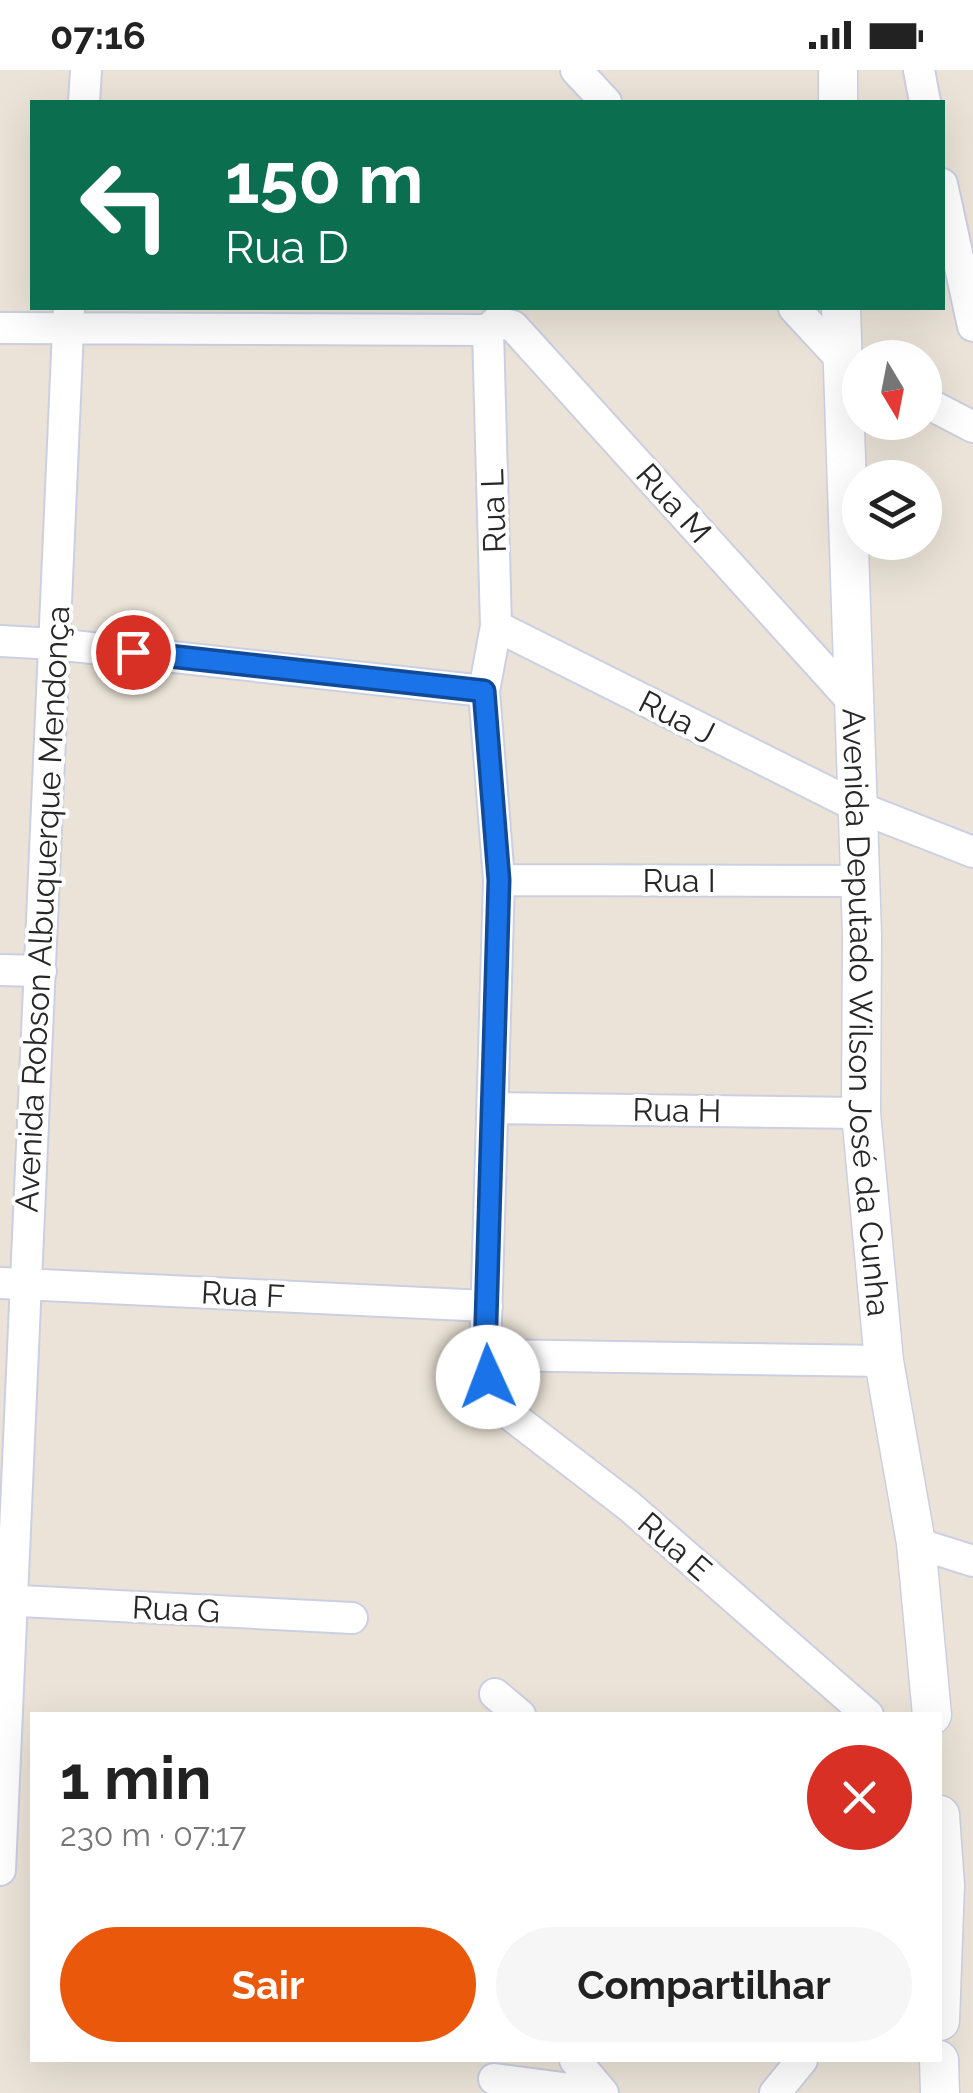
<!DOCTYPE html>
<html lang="pt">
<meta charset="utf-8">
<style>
body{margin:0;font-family:Raleway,sans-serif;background:#f6f6f6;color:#222;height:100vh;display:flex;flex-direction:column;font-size:38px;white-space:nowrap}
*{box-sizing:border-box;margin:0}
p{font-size:32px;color:#767676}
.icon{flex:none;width:55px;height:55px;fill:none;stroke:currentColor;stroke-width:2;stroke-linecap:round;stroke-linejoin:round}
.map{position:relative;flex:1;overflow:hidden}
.details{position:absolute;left:30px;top:1642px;width:912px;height:350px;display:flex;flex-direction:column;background:#fff;border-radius:0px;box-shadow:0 10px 40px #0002}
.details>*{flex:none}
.guide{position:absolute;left:30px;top:30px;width:915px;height:210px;border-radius:0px;box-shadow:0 10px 40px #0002;background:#0b6e4f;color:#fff;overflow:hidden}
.needle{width:65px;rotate:170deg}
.fabs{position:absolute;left:842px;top:270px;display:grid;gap:20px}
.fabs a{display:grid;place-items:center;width:100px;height:100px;border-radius:50%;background:#fff;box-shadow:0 10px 40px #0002;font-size:50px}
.pin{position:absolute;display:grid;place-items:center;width:85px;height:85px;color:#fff;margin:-42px;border:5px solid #fff;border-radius:50%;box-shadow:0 2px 10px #0007}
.me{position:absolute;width:110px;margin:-55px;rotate:358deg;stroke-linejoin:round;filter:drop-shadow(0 0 8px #0008)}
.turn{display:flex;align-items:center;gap:35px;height:210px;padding:0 30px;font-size:45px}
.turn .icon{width:130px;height:130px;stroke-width:2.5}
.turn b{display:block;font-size:70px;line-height:85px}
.round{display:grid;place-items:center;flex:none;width:105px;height:105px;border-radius:52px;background:#f6f6f6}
.headline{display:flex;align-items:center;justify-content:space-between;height:170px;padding:0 30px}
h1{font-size:60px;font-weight:700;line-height:75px}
.cta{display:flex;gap:20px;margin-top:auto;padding:20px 30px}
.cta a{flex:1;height:115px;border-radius:60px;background:#ea580c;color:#fff;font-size:40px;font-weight:700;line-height:115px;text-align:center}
.cta a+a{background:#f6f6f6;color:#222}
.status{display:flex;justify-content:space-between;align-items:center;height:70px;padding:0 50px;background:#fff;direction:ltr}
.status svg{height:28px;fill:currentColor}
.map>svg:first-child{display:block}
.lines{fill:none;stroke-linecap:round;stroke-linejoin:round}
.minor-casing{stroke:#cccfe2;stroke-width:34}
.tertiary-casing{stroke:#cccfe2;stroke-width:41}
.minor{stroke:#fff;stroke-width:30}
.tertiary{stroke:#fff;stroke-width:38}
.route-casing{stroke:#114b97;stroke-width:25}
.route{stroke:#1a73e8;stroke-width:18}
.labels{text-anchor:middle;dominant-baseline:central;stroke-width:8;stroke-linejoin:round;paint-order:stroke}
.street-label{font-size:32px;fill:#272727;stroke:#fff}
</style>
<div class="status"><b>07:16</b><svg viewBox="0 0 49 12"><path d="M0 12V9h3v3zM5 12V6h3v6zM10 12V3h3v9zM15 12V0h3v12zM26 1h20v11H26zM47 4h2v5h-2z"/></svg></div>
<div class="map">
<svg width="973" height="2023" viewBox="0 0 973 2023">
<rect width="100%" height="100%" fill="#ebe3d7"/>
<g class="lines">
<g class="minor-casing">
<path id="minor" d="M 576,0 L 606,32
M 919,0 L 925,32
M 84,32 L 86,0
M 942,114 L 973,256
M 794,238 L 842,290 L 853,295
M 0,258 L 488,260
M 488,260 L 496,556 L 484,621 L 499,810 L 485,1285 L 488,1307 L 508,1343 L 629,1436 L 868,1645
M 488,260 L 496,252 L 513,256 L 855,634
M 925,332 L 973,357
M 496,556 L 858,737 L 973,782
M 0,571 L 55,574 L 484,621
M 499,810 L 859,811
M 0,900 L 41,901
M 493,1038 L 861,1043
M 0,1213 L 487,1236
M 485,1285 L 884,1291
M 916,1473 L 973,1491
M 0,1530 L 352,1548
M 495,1624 L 520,1645
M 0,1800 L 69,238
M 575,1990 L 603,2023
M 494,2009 L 601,2023
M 775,2023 L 802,1990"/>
</g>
<g class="tertiary-casing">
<g id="tertiary">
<path d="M 838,0 L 838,32"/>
<path id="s1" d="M 841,238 L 862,865 L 861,1043 L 884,1291 L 916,1473 L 932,1645"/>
<path d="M 940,1745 L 945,1815 L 940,1951"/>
<path d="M 939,1990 L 940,2023"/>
</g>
</g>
<use href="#minor" class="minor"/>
<use href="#tertiary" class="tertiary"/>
</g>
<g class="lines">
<g class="route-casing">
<path id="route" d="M 133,582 L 484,621 L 499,810 L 485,1285 L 488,1307"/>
</g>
<use href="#route" class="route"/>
</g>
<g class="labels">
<g class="street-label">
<text transform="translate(674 433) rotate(48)">Rua M</text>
<text transform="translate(493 441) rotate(-92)">Rua L</text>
<text transform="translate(677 647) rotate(27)">Rua J</text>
<text x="679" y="810">Rua I</text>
<text transform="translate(42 839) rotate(-87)">Avenida Robson Albuquerque Mendonça</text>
<text stroke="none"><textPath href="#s1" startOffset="705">Avenida Deputado Wilson José da Cunha</textPath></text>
<text transform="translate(677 1040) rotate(1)">Rua H</text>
<text transform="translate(243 1224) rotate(3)">Rua F</text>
<text transform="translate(675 1476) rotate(41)">Rua E</text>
<text transform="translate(176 1539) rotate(3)">Rua G</text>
</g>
</g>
</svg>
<div class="fabs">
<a><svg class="needle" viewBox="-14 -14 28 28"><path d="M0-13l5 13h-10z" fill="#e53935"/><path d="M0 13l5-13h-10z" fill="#767676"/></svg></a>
<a><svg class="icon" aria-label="layers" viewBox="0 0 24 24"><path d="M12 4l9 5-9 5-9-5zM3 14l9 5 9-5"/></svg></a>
</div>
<div class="pin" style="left:133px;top:582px;background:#d93025"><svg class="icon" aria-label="arrive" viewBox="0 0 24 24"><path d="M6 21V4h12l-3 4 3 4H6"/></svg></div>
<svg class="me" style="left:488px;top:1307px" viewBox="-20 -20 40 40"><circle r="19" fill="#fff"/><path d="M0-13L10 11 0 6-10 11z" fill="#1a73e8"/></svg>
<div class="guide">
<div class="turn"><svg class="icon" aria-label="left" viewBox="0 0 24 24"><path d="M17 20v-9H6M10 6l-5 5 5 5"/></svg><div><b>150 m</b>Rua D</div></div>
</div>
<section class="details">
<div class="headline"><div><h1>1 min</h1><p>230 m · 07:17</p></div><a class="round" style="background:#d93025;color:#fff"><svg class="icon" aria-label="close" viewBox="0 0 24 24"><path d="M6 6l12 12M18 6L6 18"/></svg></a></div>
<div class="cta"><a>Sair</a><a>Compartilhar</a></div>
</section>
</div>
